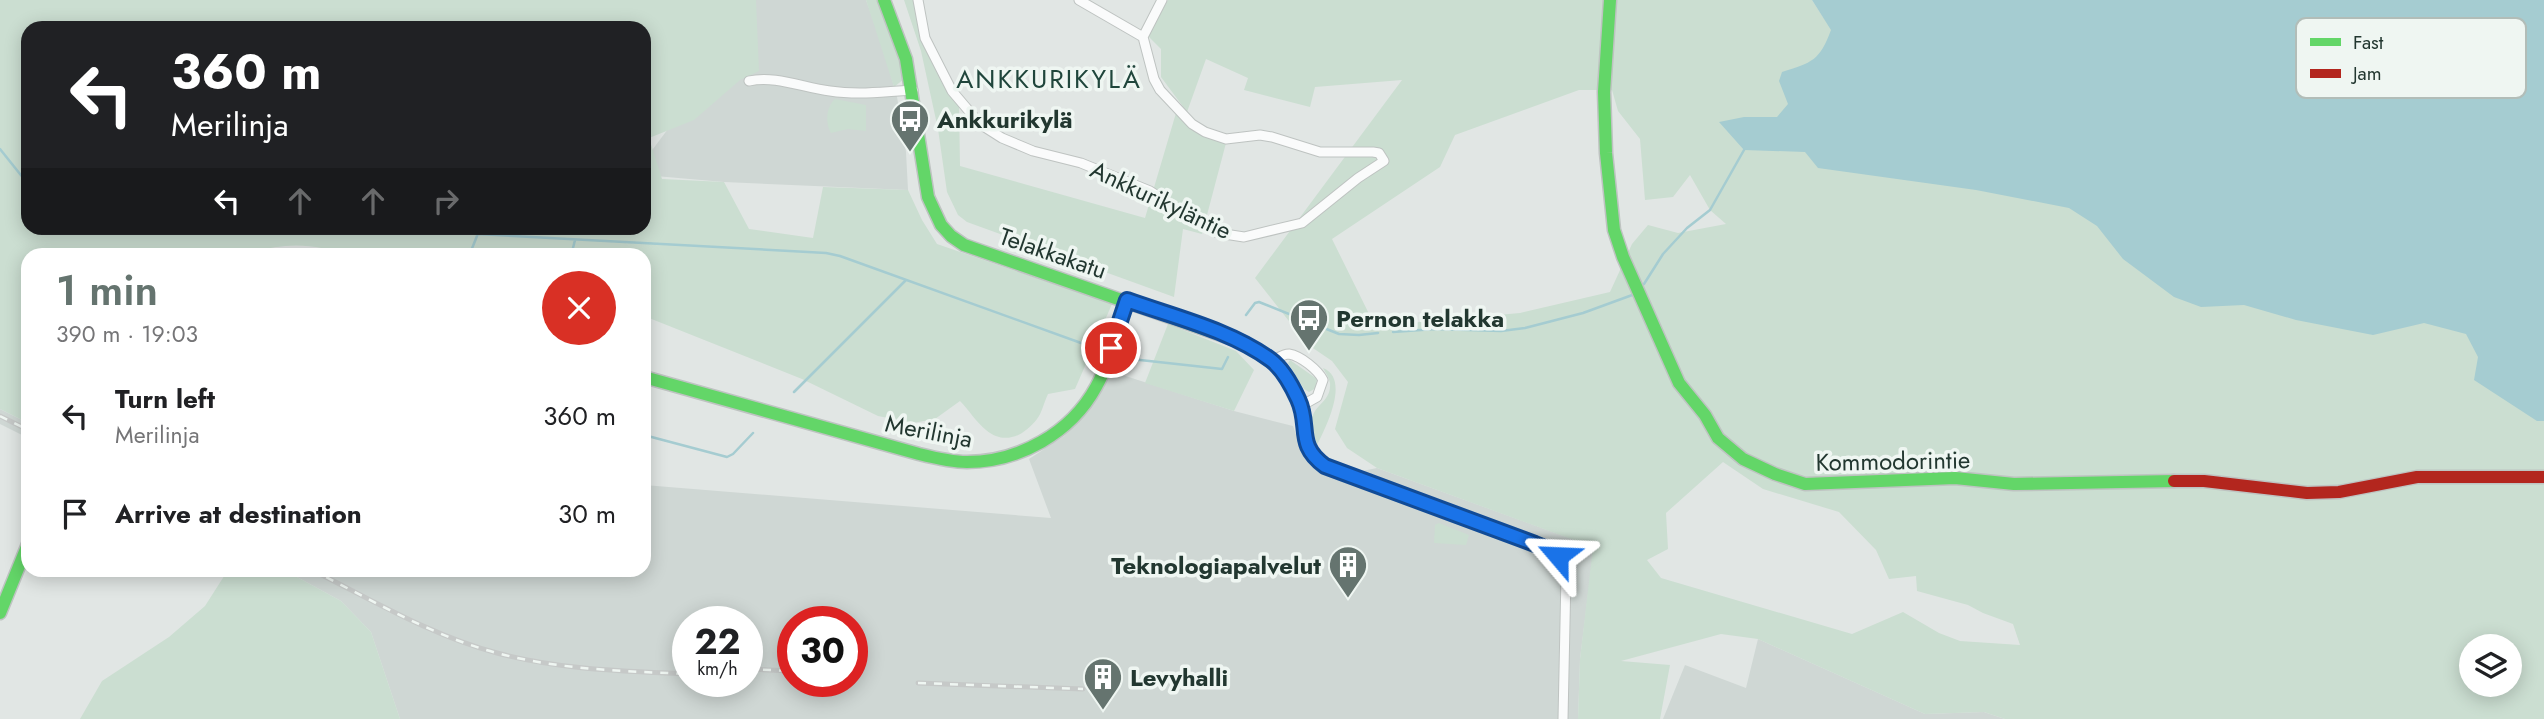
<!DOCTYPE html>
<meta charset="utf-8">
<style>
body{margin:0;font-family:Jost,sans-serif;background:#f6f6f6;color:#202124;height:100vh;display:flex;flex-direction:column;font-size:26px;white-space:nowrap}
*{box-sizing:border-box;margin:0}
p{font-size:23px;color:#757577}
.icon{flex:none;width:38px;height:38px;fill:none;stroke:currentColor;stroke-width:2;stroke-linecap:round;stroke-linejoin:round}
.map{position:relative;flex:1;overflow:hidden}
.details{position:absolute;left:21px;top:248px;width:630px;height:329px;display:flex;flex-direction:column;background:#fff;border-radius:21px;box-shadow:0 4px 18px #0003}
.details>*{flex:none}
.top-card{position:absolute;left:21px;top:21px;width:630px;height:214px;border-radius:21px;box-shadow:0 4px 18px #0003;background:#202124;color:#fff;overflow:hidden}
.fabs{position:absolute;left:2459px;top:634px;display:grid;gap:14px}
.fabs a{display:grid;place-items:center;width:63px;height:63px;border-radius:50%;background:#fff;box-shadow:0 4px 18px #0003;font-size:35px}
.speed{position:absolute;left:672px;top:606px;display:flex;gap:14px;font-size:35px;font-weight:700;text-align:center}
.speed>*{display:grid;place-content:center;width:91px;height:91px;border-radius:50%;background:#fff;box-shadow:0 4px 18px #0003;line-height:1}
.speed small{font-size:18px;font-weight:400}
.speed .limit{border:10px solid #d22;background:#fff;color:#111}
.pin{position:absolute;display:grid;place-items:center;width:60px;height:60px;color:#fff;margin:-30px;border:4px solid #fff;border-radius:50%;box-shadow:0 2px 7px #0007}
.me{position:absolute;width:77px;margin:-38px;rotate:296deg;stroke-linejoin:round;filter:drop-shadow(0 0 5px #0008)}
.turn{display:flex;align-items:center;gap:24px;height:147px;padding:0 35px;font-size:32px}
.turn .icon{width:91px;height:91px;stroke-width:2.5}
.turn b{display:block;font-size:49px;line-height:60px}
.lanes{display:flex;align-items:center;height:66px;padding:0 35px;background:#0003;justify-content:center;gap:35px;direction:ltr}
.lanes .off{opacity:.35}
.round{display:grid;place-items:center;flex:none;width:74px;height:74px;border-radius:37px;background:#f6f6f6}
.head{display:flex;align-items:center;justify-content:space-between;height:119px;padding:0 35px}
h1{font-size:42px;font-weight:600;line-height:52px;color:#65746f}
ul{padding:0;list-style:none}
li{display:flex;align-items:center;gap:21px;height:98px;padding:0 35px}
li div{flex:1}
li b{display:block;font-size:26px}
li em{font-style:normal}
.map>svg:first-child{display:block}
.built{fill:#cfd7d4;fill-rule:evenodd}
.green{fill:#cbded1;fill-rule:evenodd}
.water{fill:#a5ccd1}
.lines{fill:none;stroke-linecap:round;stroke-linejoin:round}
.stream{stroke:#a5ccd1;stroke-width:2.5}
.street-casing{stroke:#bec3c1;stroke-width:11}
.fast-casing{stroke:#bec3c1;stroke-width:15}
.jam-casing{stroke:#bec3c1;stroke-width:15}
.street{stroke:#fafbfb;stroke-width:9}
.fast{stroke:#63d668;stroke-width:12}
.jam{stroke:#b3261e;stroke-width:12}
.rail-casing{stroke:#c6c9c8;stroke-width:5}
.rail{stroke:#eff6f2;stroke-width:2.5;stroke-dasharray:8;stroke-linecap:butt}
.route-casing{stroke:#114b97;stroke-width:18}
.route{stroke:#1a73e8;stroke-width:12}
.labels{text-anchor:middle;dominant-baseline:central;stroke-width:7;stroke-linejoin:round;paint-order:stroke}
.poi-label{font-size:24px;font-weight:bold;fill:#223730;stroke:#eff6f2;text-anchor:start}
.street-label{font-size:24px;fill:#223730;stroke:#eff6f2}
.neighbourhood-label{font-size:26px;letter-spacing:2px;fill:#20463c;stroke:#eff6f2}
.key{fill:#eff6f2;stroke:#b2bdb8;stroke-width:2}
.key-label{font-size:19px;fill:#223730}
</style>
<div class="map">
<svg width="2544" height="719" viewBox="0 0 2544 719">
<rect width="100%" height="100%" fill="#e1e6e4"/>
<path class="built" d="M 743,0 L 866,0 L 881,41 L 897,97 L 906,152 L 908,190 L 724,182 L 644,175 L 644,161 L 739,34 Z
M 1110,371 L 1234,411 L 1293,426 L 1303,455 L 1319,471 L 1332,477 L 1377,468 L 1594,547 L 1580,659 L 1578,719 L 400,719 L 371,632 L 341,601 L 286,571 L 644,570 L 644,485 L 1051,518 L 1029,459 L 1064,436 L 1082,416 ZM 688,621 L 747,621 L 747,681 L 688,681 ZM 793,621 L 852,621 L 852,681 L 793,681 Z
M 0,409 L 28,423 L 28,438 L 0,424 Z
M 1758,639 L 1925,714 L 1984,712 L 2005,719 L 1663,719 L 1685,665 L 1746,688 Z"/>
<path class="green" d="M 0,0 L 756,0 L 759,71 L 740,80 L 694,120 L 649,138 L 662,179 L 724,182 L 749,229 L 813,238 L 823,187 L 908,190 L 922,220 L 937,244 L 1112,304 L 1075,389 L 1048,394 C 1044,402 1042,413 1037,419 C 1023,437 1004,445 986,430 C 976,422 969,410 960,401 L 935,419 L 913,423 L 878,416 L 802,379 L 644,316 L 644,256 L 348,256 C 315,242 277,242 244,256 L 28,256 L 28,423 L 0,409 ZM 28,28 L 644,28 L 644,228 L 28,228 Z
M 866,0 L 878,0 L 901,60 L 904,79 L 894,87 Z
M 904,0 L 916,0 L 927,51 L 941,80 L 959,105 L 960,166 L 1145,218 L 1176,113 L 1226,143 L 1202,234 L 1183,229 L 1174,297 L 967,222 L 958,215 L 947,192 L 938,129 L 921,51 Z
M 1168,0 L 1812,0 L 1823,17 L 2423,285 L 2544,404 L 2544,719 L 2005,719 L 1984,712 L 1925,714 L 1758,639 L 1721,634 L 1621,661 L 1670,665 L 1660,719 L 1578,719 L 1580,659 L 1593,547 L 1377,468 L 1347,448 L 1335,429 L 1348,382 L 1332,361 L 1307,344 L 1255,278 L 1402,80 L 1315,87 L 1310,107 L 1244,90 L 1248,78 L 1206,59 L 1187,112 L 1161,77 L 1161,49 L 1148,36 ZM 1579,90 L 1612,90 L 1618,111 L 1640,139 L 1645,200 L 1673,197 L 1690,175 L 1710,210 L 1726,224 L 1678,233 L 1648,225 L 1632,244 L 1610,292 L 1520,313 L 1375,326 L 1332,239 L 1440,167 L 1455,135 ZM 1723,462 L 1763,489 L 1839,512 L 1876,550 L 1889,579 L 1916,576 L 1917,591 L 1968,605 L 1983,613 L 2013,624 L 2020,645 L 1960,641 L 1939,633 L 1903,612 L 1852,634 L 1661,578 L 1647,560 L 1668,549 L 1666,513 ZM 2471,646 L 2510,646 L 2510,684 L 2471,684 Z
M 835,99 L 866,105 L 866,131 L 848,129 L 831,133 C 825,123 826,107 835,99 Z
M 1168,324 L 1236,351 L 1254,370 L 1234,411 L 1145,383 Z
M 1290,360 L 1317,379 L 1316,388 L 1309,392 L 1304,389 L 1288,363 Z
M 1323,368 C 1351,379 1325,429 1316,447 C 1299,402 1332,409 1330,383 C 1329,377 1325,372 1323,368 Z
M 1439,523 L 1469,535 L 1466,545 L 1434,543 L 1435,525 Z
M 228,570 L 286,571 L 341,601 L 371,632 L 400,719 L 80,719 L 102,681 L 169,637 L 205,606 Z"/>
<path class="water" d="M 1812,0 L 2544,0 L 2544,421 L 2537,421 L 2474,380 L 2478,357 L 2466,334 L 2424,323 L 2373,335 L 2296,320 L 2244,305 L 2201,307 L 2174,297 L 2123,259 L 2097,226 L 2069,208 L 1976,190 L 1818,168 L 1805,152 L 1744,150 L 1719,122 L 1744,117 L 1777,117 L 1788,104 L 1779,81 L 1782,72 C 1812,63 1820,60 1831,30 Z"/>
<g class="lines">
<path class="stream" d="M 0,149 L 28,184
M 368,228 L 826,253 L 840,256 L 1081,343
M 469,256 L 477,236
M 571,256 L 575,240
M 1644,284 L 1663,254 L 1687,228 L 1710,210 L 1744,150
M 1246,315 L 1255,303 L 1259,302 L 1339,334 L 1359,335 L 1378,333
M 1393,332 L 1435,329 L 1501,331 L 1525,328 L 1583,313 L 1635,294
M 1131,359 L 1222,369 L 1228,357
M 794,392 L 905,281
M 644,435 L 727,457 L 733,454 L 753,433"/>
<g class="street-casing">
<path id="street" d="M 918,0 L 925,38 L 952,91 L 980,124 L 1002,138 L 1033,151 L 1081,163 L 1150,191 L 1204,226 L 1218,233 L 1244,237 L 1302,223 L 1358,178 L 1384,161 L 1379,153 L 1373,152 L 1320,152 L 1272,137 L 1260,135 L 1226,139 L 1205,132 L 1192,124 L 1160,90 L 1154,79 L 1143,37 L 1079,0
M 1143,37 L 1162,0
M 749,81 C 775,75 804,88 830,91 C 857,95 885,92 913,90
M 1301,406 L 1317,397 L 1323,380 C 1318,370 1301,356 1289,354 C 1283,354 1278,358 1272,361 L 1286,378 L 1301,406 L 1308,449 L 1313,456 L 1325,466 L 1550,550 C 1559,557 1564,563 1566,575 L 1563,719"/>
</g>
<g class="fast-casing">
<path id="fast" d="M 884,0 L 906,59 L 928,197 L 941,225 L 951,236 L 964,245 L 1238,341 L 1272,361
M 1610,0 L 1604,92 L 1606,153 L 1614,230 L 1623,257 L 1679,383 L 1705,415 L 1718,438 L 1743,459 L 1775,474 L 1805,484 L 1955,478 L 2014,484 L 2174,481
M 644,377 L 919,454 C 935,458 951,462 967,462 C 1019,462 1071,433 1096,387 C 1111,360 1117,329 1127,300
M 0,613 L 28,544"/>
</g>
<g class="jam-casing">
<path id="jam" d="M 2174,481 L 2204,481 L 2307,493 L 2339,492 L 2417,477 L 2544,477"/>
</g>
<use href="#street" class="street"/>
<use href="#fast" class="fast"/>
<use href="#jam" class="jam"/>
<g class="rail-casing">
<path id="rail" d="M 0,416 L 28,430
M 312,570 C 372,600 432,636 497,653 C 560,670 624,671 688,674
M 747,669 L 793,671
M 918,683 L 1083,689"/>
</g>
<use href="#rail" class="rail"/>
</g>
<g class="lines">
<g class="route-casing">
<path id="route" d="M 1111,348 L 1127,300 C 1174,317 1230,330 1271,360 C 1283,369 1292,386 1298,399 C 1311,427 1295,444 1325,466 L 1535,544 L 1550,550 L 1558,556"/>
</g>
<use href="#route" class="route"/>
</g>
<defs>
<g id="bus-pin" transform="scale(2.0125)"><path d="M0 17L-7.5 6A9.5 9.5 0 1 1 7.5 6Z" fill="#65746f" stroke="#eff6f2"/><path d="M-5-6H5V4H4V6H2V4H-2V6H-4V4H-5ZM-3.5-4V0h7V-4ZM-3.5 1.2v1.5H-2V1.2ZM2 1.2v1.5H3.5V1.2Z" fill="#fff"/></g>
<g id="building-pin" transform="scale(2.0125)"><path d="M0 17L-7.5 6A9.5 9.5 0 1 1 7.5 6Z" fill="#65746f" stroke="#eff6f2"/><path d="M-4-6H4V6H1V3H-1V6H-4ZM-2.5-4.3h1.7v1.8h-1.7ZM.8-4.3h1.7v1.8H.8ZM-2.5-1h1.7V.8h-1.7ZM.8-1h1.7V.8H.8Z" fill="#fff"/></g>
</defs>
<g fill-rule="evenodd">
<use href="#bus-pin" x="910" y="119"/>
<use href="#bus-pin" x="1309" y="318"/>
<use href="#building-pin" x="1348" y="565"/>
<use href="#building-pin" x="1103" y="677"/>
</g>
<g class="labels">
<g class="poi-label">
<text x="937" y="119">Ankkurikylä</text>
<text x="1336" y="318">Pernon telakka</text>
<text x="1321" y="565" text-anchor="end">Teknologiapalvelut</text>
<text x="1130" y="677">Levyhalli</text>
</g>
<g class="street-label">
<text transform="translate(1161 200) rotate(25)">Ankkurikyläntie</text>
<text transform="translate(1053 253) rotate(19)">Telakkakatu</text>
<text transform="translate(929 431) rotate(11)">Merilinja</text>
<text transform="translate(1893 461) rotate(-1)">Kommodorintie</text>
</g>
<g class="neighbourhood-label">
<text x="1049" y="79">ANKKURIKYLÄ</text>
</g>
</g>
<rect x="2296" y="18" width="230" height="80" rx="10" class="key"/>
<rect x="2310" y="38" width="31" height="8" fill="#63d668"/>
<rect x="2310" y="69" width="31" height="9" fill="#b3261e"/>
<g class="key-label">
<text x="2353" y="49">Fast</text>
<text x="2353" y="80">Jam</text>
</g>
</svg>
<div class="fabs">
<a><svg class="icon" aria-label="layers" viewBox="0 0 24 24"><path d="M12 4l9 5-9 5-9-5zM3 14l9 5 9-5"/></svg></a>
</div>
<div class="speed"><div>22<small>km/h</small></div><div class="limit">30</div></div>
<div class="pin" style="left:1111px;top:348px;background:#d93025"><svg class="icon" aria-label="arrive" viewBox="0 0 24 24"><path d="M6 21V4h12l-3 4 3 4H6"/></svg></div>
<svg class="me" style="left:1558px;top:556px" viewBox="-20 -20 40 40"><path d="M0-17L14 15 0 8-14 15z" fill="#1a73e8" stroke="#fff" stroke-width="4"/></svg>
<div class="top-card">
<div class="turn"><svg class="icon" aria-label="left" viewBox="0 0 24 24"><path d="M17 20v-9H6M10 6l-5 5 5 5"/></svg><div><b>360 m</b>Merilinja</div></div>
<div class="lanes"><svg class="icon" aria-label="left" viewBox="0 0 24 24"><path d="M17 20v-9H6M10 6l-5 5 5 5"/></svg><svg class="icon off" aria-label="ahead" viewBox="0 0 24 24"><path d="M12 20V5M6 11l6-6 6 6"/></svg><svg class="icon off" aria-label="ahead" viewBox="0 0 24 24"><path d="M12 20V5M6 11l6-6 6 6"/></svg><svg class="icon off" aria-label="right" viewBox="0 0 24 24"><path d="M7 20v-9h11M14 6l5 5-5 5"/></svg></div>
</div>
<section class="details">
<div class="head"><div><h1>1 min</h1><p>390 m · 19:03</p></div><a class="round" style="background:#d93025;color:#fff"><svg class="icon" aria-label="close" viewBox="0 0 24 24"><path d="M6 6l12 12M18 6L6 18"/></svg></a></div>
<ul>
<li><svg class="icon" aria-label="left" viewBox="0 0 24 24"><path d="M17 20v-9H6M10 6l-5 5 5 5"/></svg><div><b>Turn left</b><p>Merilinja</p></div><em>360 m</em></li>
<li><svg class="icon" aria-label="arrive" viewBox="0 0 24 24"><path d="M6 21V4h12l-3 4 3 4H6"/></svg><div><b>Arrive at destination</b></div><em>30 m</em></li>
</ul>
</section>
</div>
